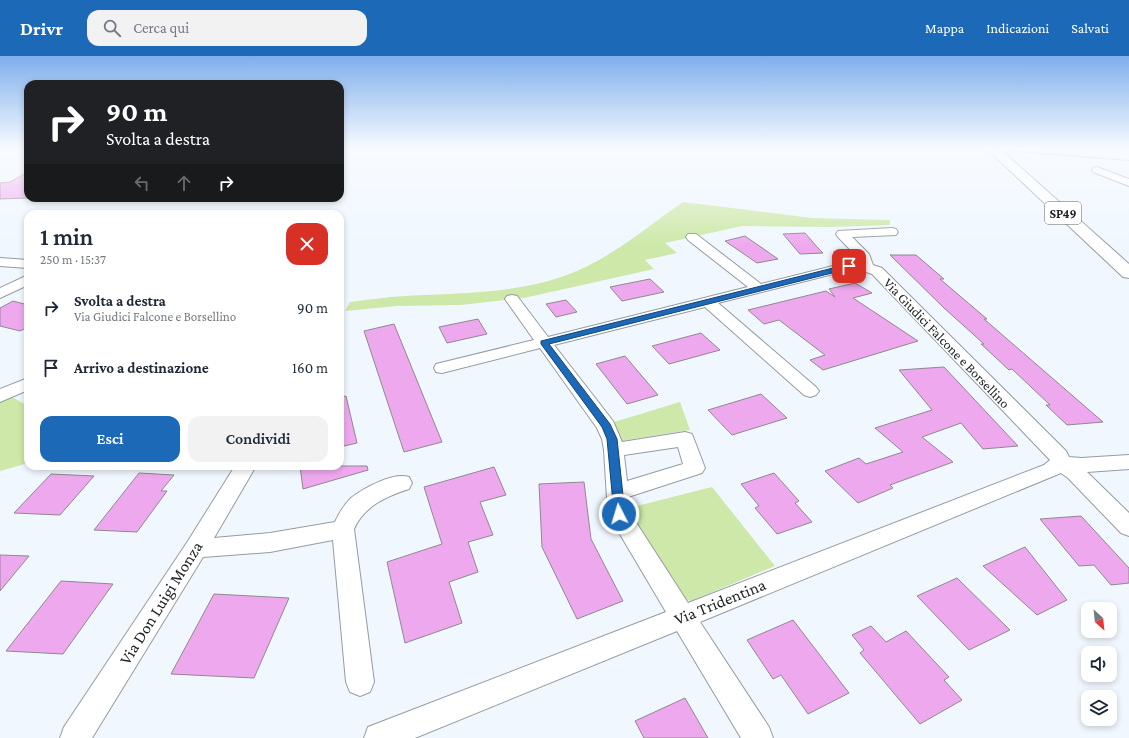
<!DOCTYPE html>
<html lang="it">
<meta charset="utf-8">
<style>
body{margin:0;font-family:"Crimson Pro",serif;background:#f2f2f3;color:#1f2937;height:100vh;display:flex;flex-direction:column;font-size:15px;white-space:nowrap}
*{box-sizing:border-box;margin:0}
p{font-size:13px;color:#747a83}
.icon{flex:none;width:22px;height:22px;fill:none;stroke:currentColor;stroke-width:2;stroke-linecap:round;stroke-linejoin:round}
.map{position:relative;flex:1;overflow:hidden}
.sheet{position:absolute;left:24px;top:154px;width:320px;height:260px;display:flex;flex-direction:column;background:#fff;border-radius:12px;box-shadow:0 2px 6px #0003}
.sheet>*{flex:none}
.top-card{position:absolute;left:24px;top:24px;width:320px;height:122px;border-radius:12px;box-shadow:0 2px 6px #0003;background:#202124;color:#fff;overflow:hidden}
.needle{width:26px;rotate:153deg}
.tools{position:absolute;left:1081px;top:546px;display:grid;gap:8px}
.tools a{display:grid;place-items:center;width:36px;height:36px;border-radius:8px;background:#fff;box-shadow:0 2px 6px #0003;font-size:20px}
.pin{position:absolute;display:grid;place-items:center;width:34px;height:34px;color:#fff;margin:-17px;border-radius:8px;box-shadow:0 2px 6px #0006}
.me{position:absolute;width:44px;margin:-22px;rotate:355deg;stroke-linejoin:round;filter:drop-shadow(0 0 3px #0008)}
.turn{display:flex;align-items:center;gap:14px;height:84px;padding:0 16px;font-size:18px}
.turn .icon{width:52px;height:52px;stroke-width:2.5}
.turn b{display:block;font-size:28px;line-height:34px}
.lanes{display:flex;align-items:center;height:38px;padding:0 16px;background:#0003;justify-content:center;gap:20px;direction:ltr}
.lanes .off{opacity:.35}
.round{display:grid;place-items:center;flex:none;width:42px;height:42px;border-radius:12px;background:#f2f2f3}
.head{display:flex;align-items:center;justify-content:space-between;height:68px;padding:0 16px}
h1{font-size:24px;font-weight:600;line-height:30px}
.button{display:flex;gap:8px;margin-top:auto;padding:8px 16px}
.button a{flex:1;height:46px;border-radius:12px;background:#1c69b8;color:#fff;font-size:16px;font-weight:600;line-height:46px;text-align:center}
.button a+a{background:#f2f2f3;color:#1f2937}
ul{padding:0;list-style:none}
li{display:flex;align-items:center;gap:12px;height:60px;padding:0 16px}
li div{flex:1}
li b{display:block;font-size:15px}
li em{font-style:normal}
header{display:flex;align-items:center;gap:24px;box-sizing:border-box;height:56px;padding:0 20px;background:#1c69b8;color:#fff}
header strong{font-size:19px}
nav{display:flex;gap:22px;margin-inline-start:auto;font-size:14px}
.search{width:280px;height:36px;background:#f2f2f3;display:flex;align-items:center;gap:10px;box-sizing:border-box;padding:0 14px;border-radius:12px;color:#747a83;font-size:15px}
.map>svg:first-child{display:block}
.green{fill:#cde8a8}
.water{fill:#82a7f3}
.building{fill:#eea9ee;stroke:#8f888f}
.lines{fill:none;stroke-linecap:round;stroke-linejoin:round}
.minor-casing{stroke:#949ca2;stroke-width:2}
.major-casing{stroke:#949ca2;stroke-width:2}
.minor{fill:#fff;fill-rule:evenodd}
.major{fill:#fff;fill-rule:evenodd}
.route{fill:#1c69b8;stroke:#124478}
.labels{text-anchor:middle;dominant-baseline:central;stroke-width:3;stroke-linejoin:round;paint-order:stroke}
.shield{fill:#fff;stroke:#626465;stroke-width:1}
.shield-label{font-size:13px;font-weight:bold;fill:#1e2123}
.street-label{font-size:14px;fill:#1e2123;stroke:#fff}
.near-street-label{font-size:17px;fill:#1e2123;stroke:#fff}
</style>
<header>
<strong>Drivr</strong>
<div class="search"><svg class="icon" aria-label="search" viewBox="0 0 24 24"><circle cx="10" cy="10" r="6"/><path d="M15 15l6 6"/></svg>Cerca qui</div>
<nav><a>Mappa</a><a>Indicazioni</a><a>Salvati</a></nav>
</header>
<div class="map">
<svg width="1129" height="682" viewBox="0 0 1129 682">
<rect width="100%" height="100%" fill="#f0f7ff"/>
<path class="green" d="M 683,146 L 812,162 L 890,164 L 890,169 L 830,171 L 742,170 L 665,187 L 677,197 L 645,204 L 654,213 L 524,242 L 461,249 L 397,250 L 345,255 L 350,246 C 368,244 386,241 405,240 C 458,237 513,238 564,220 C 608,205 645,172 683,146 Z
M 5,342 L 14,342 L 28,350 L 28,407 L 0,415 L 0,345 Z
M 680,346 L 690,374 L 621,385 L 611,367 Z
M 712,431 L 775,510 L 691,545 L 681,542 L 641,476 L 629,452 Z"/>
<path class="water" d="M 985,94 L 1014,94 L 1129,104 L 1129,105 Z"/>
<path class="building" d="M 28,116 L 28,142 L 0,143 L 0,127 L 10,126 Z
M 805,177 L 818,192 L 823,197 L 800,198 L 783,178 Z
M 745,180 L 778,203 L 757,207 L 725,185 Z
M 890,199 L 916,199 L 944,223 L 940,223 L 987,263 L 984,263 L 1103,366 L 1067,369 L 1046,349 L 1050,349 L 1012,313 L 1009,314 L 981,288 L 984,288 L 944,252 Z
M 650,223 L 664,236 L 622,245 L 610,231 Z
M 855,227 L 872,237 L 853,242 L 918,285 L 823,314 L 810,304 L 825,299 L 779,264 L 764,268 L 748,254 L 826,235 L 835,241 L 829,233 Z
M 566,244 L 577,256 L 556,261 L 546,248 Z
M 13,245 L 28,249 L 28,271 L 20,275 L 0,270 L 0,252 Z
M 478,263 L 487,278 L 447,287 L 439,271 Z
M 394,268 L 442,386 L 404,396 L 364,275 Z
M 701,277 L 720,294 L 669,308 L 652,290 Z
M 625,300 L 658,339 L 627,348 L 596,308 Z
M 944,311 L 1018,390 L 983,393 L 961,367 L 922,381 L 953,406 L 890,429 L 893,432 L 858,447 L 825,415 L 859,402 L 866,408 L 903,396 L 875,372 L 932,354 L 899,314 Z
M 761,338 L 787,362 L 732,379 L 708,354 Z
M 346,340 L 357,387 L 340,391 L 340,341 Z
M 300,410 L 367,410 L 368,414 L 303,433 Z
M 494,411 L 506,439 L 480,446 L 493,479 L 468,486 L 478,516 L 449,526 L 462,567 L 405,587 L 387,506 L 442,488 L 424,431 Z
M 139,417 L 174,419 L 161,435 L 167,435 L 137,476 L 94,474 Z
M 774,417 L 799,445 L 795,447 L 812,466 L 777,478 L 755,452 L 759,450 L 741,428 Z
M 51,418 L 94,420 L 60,459 L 14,457 Z
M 584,426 L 591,483 L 623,545 L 577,563 L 542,491 L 539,428 Z
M 1081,460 L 1129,512 L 1129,527 L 1111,529 L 1094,509 L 1079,510 L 1040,463 Z
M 1025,491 L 1067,544 L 1037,559 L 983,510 Z
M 0,499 L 29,500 L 0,535 Z
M 957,522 L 1010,574 L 969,594 L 917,540 Z
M 61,525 L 113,528 L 63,598 L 6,595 Z
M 214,538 L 289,542 L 254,622 L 171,618 Z
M 793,564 L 849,637 L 808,658 L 781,619 L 773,623 L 747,584 Z
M 871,570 L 886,586 L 906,575 L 949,621 L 944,624 L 962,644 L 920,668 L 860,597 L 864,594 L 852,579 Z
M 685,642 L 708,682 L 644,682 L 635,665 Z"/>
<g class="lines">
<g class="minor-casing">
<path id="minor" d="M 1097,111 L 1129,123 L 1129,130 L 1093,116 L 1092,114 L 1093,112 Z
M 892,172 L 896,173 L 898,176 L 896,179 L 852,181 L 869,198 L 873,209 L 882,212 L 1066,395 L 1069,401 L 1081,402 L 1129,399 L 1129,413 L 1087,416 L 1129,457 L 1129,480 L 1121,477 L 1068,422 L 1061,417 L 700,566 L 769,671 L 773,682 L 741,682 L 677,575 L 415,682 L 364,682 L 368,671 L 666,556 L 608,458 L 604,394 L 602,383 L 597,372 L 540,292 L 442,317 L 436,316 L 434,312 L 436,308 L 534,284 L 505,243 L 507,240 L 512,239 L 517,240 L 548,281 L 748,231 L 688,184 L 686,181 L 688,178 L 696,178 L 761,228 L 849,206 L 860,207 L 858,202 L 838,181 L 836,178 L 838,175 ZM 849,214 L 863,215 L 872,218 L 1050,404 L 1044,409 L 688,547 L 630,457 L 628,441 L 702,417 L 705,412 L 692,378 L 685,376 L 622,386 L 613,365 L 554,289 L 705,251 L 804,339 L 810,341 L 816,339 L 819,335 L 816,331 L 718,247 ZM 678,391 L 683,408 L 627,425 L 624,399 Z
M 0,202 L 28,204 L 28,212 L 0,210 Z
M 28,219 L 28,229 L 0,242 L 0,232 Z
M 28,322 L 28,334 L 0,346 L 0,333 Z
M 235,410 L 256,410 L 214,482 L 270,477 L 335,466 C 339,457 344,449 351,442 C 364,432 393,416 409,421 L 412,427 L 409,433 C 387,440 364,450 354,473 L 374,626 L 370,636 L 360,640 L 350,636 L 346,626 L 333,484 L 270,496 L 203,501 L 92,682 L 60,682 L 64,671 L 188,485 Z"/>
</g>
<g class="major-casing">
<path id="major" d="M 988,94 L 1001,94 L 1129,208 L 1129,222 L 1123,221 Z"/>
</g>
<use href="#minor" class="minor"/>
<use href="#major" class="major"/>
</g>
<linearGradient id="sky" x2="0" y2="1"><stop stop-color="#7fafec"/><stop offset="0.49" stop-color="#f8fbff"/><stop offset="1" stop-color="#f8fbff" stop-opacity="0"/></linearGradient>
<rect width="1129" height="190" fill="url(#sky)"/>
<path class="route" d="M 849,208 L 853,210 L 852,212 L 549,288 L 610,368 L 617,383 L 625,458 L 623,461 L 619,462 L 615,461 L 614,458 L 607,383 L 602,371 L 541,288 L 541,285 Z"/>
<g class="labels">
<rect class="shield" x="1045" y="146" width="36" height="22" rx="3"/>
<g class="shield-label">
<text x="1063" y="157">SP49</text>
</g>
<g class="street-label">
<text transform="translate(947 287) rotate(46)">Via Giudici Falcone e Borsellino</text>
</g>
<g class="near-street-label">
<text transform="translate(720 546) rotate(-22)">Via Tridentina</text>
<text transform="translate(161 547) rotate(-58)">Via Don Luigi Monza</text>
</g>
</g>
</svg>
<div class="tools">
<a><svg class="needle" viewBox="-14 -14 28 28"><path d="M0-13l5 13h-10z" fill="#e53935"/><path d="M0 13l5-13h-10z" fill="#747a83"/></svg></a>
<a><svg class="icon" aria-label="sound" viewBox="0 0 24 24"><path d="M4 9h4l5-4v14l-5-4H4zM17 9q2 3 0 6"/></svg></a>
<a><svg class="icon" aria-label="layers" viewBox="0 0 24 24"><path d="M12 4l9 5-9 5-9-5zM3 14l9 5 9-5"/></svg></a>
</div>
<div class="pin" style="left:849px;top:210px;background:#d93025"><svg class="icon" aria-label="arrive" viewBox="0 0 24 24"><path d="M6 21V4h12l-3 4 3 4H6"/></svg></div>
<svg class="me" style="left:619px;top:458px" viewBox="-20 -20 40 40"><circle r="17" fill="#1c69b8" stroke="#fff" stroke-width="3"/><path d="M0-11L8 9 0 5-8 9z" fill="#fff"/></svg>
<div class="top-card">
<div class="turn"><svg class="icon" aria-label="right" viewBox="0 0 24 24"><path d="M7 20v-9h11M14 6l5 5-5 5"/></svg><div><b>90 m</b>Svolta a destra</div></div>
<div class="lanes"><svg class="icon off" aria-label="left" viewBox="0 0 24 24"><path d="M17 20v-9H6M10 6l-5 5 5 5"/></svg><svg class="icon off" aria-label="ahead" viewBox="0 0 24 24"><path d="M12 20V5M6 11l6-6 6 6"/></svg><svg class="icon" aria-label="right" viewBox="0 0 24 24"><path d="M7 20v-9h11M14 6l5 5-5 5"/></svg></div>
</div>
<section class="sheet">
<div class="head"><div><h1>1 min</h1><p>250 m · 15:37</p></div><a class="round" style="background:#d93025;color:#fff"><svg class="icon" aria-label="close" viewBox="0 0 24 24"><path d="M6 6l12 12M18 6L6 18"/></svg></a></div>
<ul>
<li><svg class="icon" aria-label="right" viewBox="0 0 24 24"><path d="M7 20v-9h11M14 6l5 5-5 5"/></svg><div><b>Svolta a destra</b><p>Via Giudici Falcone e Borsellino</p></div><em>90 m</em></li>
<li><svg class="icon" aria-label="arrive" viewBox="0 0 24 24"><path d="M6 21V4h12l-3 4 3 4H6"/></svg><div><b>Arrivo a destinazione</b></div><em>160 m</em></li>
</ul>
<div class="button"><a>Esci</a><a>Condividi</a></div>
</section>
</div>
